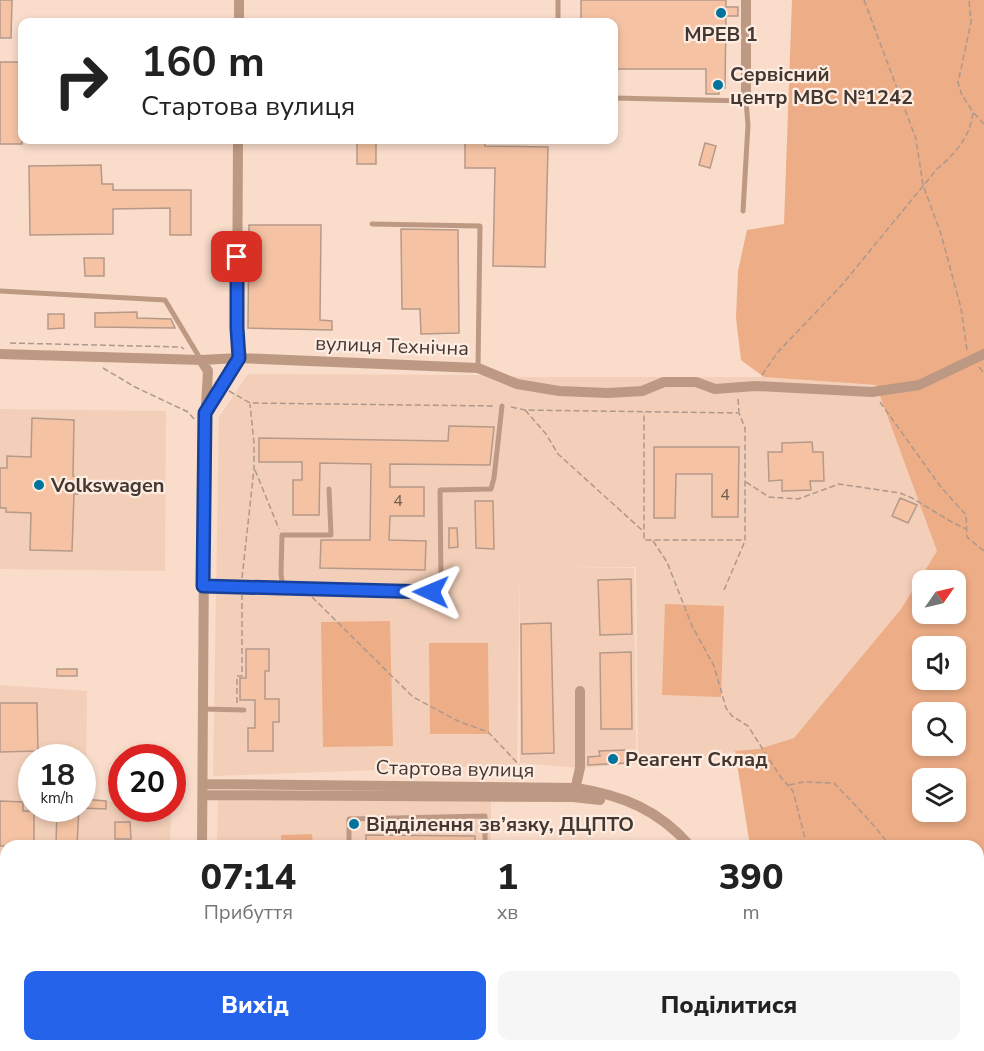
<!DOCTYPE html>
<html lang="uk">
<meta charset="utf-8">
<style>
body{margin:0;font-family:"Nunito Sans",sans-serif;background:#f6f6f6;color:#222;height:100vh;display:flex;flex-direction:column;font-size:22px;white-space:nowrap}
*{box-sizing:border-box;margin:0}
p{font-size:20px;color:#767676}
.icon{flex:none;width:33px;height:33px;fill:none;stroke:currentColor;stroke-width:2;stroke-linecap:round;stroke-linejoin:round}
.map{position:relative;flex:1;overflow:hidden}
.panel{position:absolute;left:0px;top:840px;width:984px;height:212px;display:flex;flex-direction:column;background:#fff;border-radius:18px 18px 0 0;box-shadow:0 3px 9px #0003}
.panel>*{flex:none}
.guide{position:absolute;left:18px;top:18px;width:600px;height:126px;border-radius:12px;box-shadow:0 3px 9px #0003;background:#fff;color:#222;overflow:hidden}
.needle{width:39px;rotate:56deg}
.buttons{position:absolute;left:912px;top:570px;display:grid;gap:12px}
.buttons a{display:grid;place-items:center;width:54px;height:54px;border-radius:12px;background:#fff;box-shadow:0 3px 9px #0003;font-size:30px}
.speed{position:absolute;left:18px;top:744px;display:flex;gap:12px;font-size:30px;font-weight:700;text-align:center}
.speed>*{display:grid;place-content:center;width:78px;height:78px;border-radius:50%;background:#fff;box-shadow:0 3px 9px #0003;line-height:1}
.speed small{font-size:15px;font-weight:400}
.speed .limit{border:9px solid #d22;background:#fff;color:#111}
.pin{position:absolute;display:grid;place-items:center;width:51px;height:51px;color:#fff;margin:-26px;border-radius:12px;box-shadow:0 3px 9px #0006}
.me{position:absolute;width:66px;margin:-33px;rotate:271deg;stroke-linejoin:round;filter:drop-shadow(0 0 4px #0008)}
.turn{display:flex;align-items:center;gap:21px;height:126px;padding:0 24px;font-size:27px}
.turn .icon{width:78px;height:78px;stroke-width:2.5}
.turn b{display:block;font-size:42px;line-height:51px}
.eta{display:flex;justify-content:space-evenly;align-items:center;height:102px;text-align:center}
.eta b{font-size:36px;font-weight:800;line-height:42px}
.action{display:flex;gap:12px;margin-top:auto;padding:12px 24px}
.action a{flex:1;height:69px;border-radius:12px;background:#2563eb;color:#fff;font-size:24px;font-weight:800;line-height:69px;text-align:center}
.action a+a{background:#f6f6f6;color:#222}
.map>svg:first-child{display:block}
.built{fill:#f3cfb9;fill-rule:evenodd}
.green{fill:#edad86;fill-rule:evenodd}
.building{fill:#f5c3a4;stroke:#b59989;stroke-width:1.5}
.lines{fill:none;stroke-linecap:round;stroke-linejoin:round}
.path{stroke:#ae988b;stroke-width:1.5;stroke-dasharray:6 3;stroke-linecap:butt}
.service{stroke:#bd9983;stroke-width:5}
.minor{stroke:#bd9983;stroke-width:10}
.route-casing{stroke:#184099;stroke-width:15}
.route{stroke:#2563eb;stroke-width:10}
.poi-dot{fill:#01749e;stroke:#feece1;stroke-width:2}
.labels{text-anchor:middle;dominant-baseline:central;stroke-width:4.5;stroke-linejoin:round;paint-order:stroke}
.number-label{font-size:16px;fill:#705b4e}
.poi-label{font-size:20px;font-weight:bold;fill:#433831;stroke:#feece1;text-anchor:start}
.street-label{font-size:20px;fill:#433831;stroke:#feece1}
</style>
<div class="map">
<svg width="984" height="1051" viewBox="0 0 984 1051">
<rect width="100%" height="100%" fill="#f9dcca"/>
<path class="built" d="M 248,374 L 478,375 L 525,377 L 764,377 L 876,385 L 937,551 L 901,609 L 794,738 L 759,749 L 638,764 L 636,567 L 563,567 L 634,568 L 636,764 L 580,768 L 520,763 L 520,567 L 517,765 L 213,776 L 219,417 Z
M 0,409 L 166,411 L 165,571 L 0,569 Z
M 0,685 L 87,691 L 86,799 L 121,802 L 122,808 L 171,809 L 170,846 L 6,846 L 6,1035 L 0,1035 ZM 32,758 L 82,758 L 82,808 L 32,808 Z
M 218,799 L 491,801 L 491,846 L 217,846 Z
M 48,1046 L 169,1046 L 169,1051 L 48,1051 Z
M 216,1046 L 491,1046 L 491,1051 L 216,1051 Z"/>
<path class="green" d="M 792,0 L 984,0 L 984,1011 L 978,1013 L 978,846 L 750,846 L 735,751 L 759,749 L 794,738 L 901,609 L 937,551 L 876,385 L 764,377 L 741,360 L 736,318 L 738,271 L 747,230 L 784,224 ZM 922,580 L 956,580 L 956,614 L 922,614 ZM 922,646 L 956,646 L 956,680 L 922,680 ZM 922,712 L 956,712 L 956,746 L 922,746 ZM 922,778 L 956,778 L 956,812 L 922,812 Z
M 665,604 L 724,606 L 721,697 L 662,695 Z
M 390,621 L 393,746 L 323,747 L 321,622 Z
M 429,643 L 488,643 L 489,734 L 430,734 Z
M 312,834 L 313,846 L 281,846 L 281,835 Z"/>
<path class="building" d="M 0,0 L 12,0 L 11,38 L 0,38 Z
M 581,0 L 726,0 L 726,7 L 738,7 L 738,16 L 726,16 L 725,88 L 719,88 L 719,94 L 706,94 L 706,69 L 614,69 L 614,22 L 581,22 Z
M 0,62 L 22,62 L 22,144 L 0,144 Z
M 357,140 L 376,140 L 376,164 L 357,164 Z
M 465,140 L 484,140 L 485,146 L 548,147 L 545,267 L 493,266 L 495,168 L 465,168 Z
M 705,143 L 716,146 L 710,168 L 699,165 Z
M 101,165 L 102,184 L 113,184 L 113,190 L 191,190 L 191,235 L 170,235 L 170,208 L 113,209 L 113,234 L 30,235 L 29,166 Z
M 249,225 L 321,225 L 320,320 L 332,321 L 332,330 L 248,328 Z
M 401,229 L 458,230 L 459,333 L 421,334 L 420,309 L 402,309 Z
M 84,258 L 104,258 L 104,276 L 85,276 Z
M 137,312 L 137,318 L 171,319 L 175,328 L 95,327 L 95,313 Z
M 48,314 L 64,314 L 64,328 L 48,329 Z
M 32,418 L 74,420 L 73,476 L 78,477 L 78,494 L 74,494 L 72,551 L 30,550 L 31,513 L 6,512 L 6,508 L 0,508 L 0,468 L 7,468 L 7,456 L 31,457 Z
M 449,426 L 494,427 L 490,465 L 390,464 L 390,487 L 424,487 L 424,516 L 390,516 L 389,540 L 426,541 L 425,570 L 320,568 L 321,540 L 370,540 L 371,464 L 320,463 L 319,515 L 293,515 L 293,480 L 302,480 L 302,462 L 259,462 L 259,438 L 448,441 Z
M 812,442 L 813,452 L 823,452 L 824,481 L 810,481 L 811,490 L 782,491 L 782,480 L 769,481 L 768,452 L 782,452 L 782,443 Z
M 654,447 L 739,447 L 738,517 L 712,517 L 712,474 L 676,474 L 675,518 L 654,518 Z
M 900,498 L 917,505 L 908,523 L 892,516 Z
M 475,501 L 493,501 L 494,549 L 476,548 Z
M 449,528 L 457,528 L 458,547 L 449,548 Z
M 631,579 L 632,634 L 600,635 L 598,580 Z
M 551,623 L 554,753 L 522,754 L 521,624 Z
M 246,649 L 269,649 L 269,671 L 265,671 L 265,699 L 279,699 L 279,722 L 273,722 L 273,751 L 248,751 L 248,728 L 255,728 L 255,700 L 240,700 L 240,678 L 246,678 Z
M 631,652 L 632,729 L 601,729 L 600,653 Z
M 57,669 L 77,669 L 77,676 L 57,676 Z
M 0,703 L 37,703 L 38,751 L 0,752 Z
M 625,750 L 626,763 L 588,765 L 588,757 L 600,756 L 599,751 Z
M 82,799 L 106,801 L 106,809 L 82,808 Z
M 0,801 L 23,802 L 23,811 L 34,811 L 34,846 L 0,846 Z
M 57,808 L 79,808 L 77,845 L 56,844 Z
M 115,822 L 130,822 L 131,839 L 115,839 Z
M 366,835 L 475,836 L 475,846 L 366,846 Z"/>
<g class="lines">
<path class="path" d="M 864,0 L 916,139 L 923,185 L 941,234 L 961,308 L 967,350
M 974,113 L 984,124
M 10,343 L 181,347 L 184,349
M 979,367 L 984,373
M 103,368 L 135,387 L 188,412 L 195,420
M 762,375 L 777,353 L 841,286 L 937,169 C 955,154 971,136 973,112 L 962,95 L 958,83 L 971,22 L 969,0
M 229,391 L 250,403 L 494,406
M 738,399 L 739,412
M 880,402 L 940,486 L 966,515 L 967,537 L 984,551
M 511,407 L 525,410 L 739,413 L 745,428 L 745,540 L 644,540 L 644,412
M 525,410 L 546,434 L 558,454 L 643,531
M 255,470 L 279,529
M 746,482 L 769,497 L 798,499 L 839,484 L 900,493 L 912,498 L 950,521 L 966,529
M 653,541 L 667,562 L 692,626 L 714,666 L 726,708 L 732,716 L 748,726 L 780,776 L 793,791 L 807,846
M 242,578 L 254,469 L 254,443 L 250,404
M 724,590 L 745,541
M 312,597 L 413,697 L 458,721 L 488,732 L 526,772 L 533,776
M 237,703 L 237,676 L 242,676 L 242,595
M 789,785 L 803,782 L 834,783 C 853,803 874,824 890,846
M 978,1028 L 984,1032
M 978,1036 L 984,1033
M 925,1046 L 932,1051"/>
<path class="service" d="M 558,22 L 558,0
M 614,98 L 746,101 L 748,125 L 743,211
M 372,224 L 480,226 L 478,368
M 0,291 L 165,300 L 201,360
M 203,586 L 283,588 L 281,574 L 282,535 L 331,535 L 329,489
M 283,588 L 431,592 L 441,580 L 440,490 L 491,489 L 494,478 L 502,406
M 203,709 L 244,710
M 349,846 L 349,819 L 485,816 L 485,846
M 834,1046 L 835,1051"/>
<path class="minor" d="M 746,0 L 746,101
M 239,22 L 239,0
M 0,354 L 201,360 L 239,358 L 478,368 L 517,384 L 559,391 L 608,393 L 642,391 L 664,382 L 696,382 L 715,389 L 755,386 L 872,392 L 919,385 L 984,354
M 201,360 L 208,371 L 206,406
M 203,784 L 576,788 C 622,795 659,810 690,846
M 574,794 L 580,768 L 580,691
M 203,795 L 573,797 L 600,800
M 202,846 L 205,413 L 239,358 L 237,328 L 238,140
M 197,1051 L 197,1046
M 713,1051 L 715,1046
M 966,1051 L 969,1046"/>
</g>
<g class="lines">
<g class="route-casing">
<path id="route" d="M 237,257 L 237,328 L 239,358 L 205,413 L 203,586 L 431,592"/>
</g>
<use href="#route" class="route"/>
</g>
<g class="poi-dot">
<circle cx="721" cy="13" r="6"/>
<circle cx="718" cy="85" r="6"/>
<circle cx="39" cy="485" r="6"/>
<circle cx="613" cy="759" r="6"/>
<circle cx="354" cy="824" r="6"/>
</g>
<g class="labels">
<g class="number-label">
<text x="725" y="495">4</text>
<text x="398" y="501">4</text>
</g>
<g class="poi-label">
<text x="721" y="34" text-anchor="middle">МРЕВ 1</text>
<text x="730" y="74">Сервісний<tspan x="730" dy="23">центр МВС №1242</tspan></text>
<text x="51" y="485">Volkswagen</text>
<text x="625" y="759">Реагент Склад</text>
<text x="366" y="824">Відділення зв’язку, ДЦПТО</text>
</g>
<g class="street-label">
<text transform="translate(392 346) rotate(2)">вулиця Технічна</text>
<text transform="translate(455 769) rotate(1)">Стартова вулиця</text>
</g>
</g>
</svg>
<div class="buttons">
<a><svg class="needle" viewBox="-14 -14 28 28"><path d="M0-13l5 13h-10z" fill="#e53935"/><path d="M0 13l5-13h-10z" fill="#767676"/></svg></a>
<a><svg class="icon" aria-label="sound" viewBox="0 0 24 24"><path d="M4 9h4l5-4v14l-5-4H4zM17 9q2 3 0 6"/></svg></a>
<a><svg class="icon" aria-label="search" viewBox="0 0 24 24"><circle cx="10" cy="10" r="6"/><path d="M15 15l6 6"/></svg></a>
<a><svg class="icon" aria-label="layers" viewBox="0 0 24 24"><path d="M12 4l9 5-9 5-9-5zM3 14l9 5 9-5"/></svg></a>
</div>
<div class="speed"><div>18<small>km/h</small></div><div class="limit">20</div></div>
<div class="pin" style="left:237px;top:257px;background:#d93025"><svg class="icon" aria-label="arrive" viewBox="0 0 24 24"><path d="M6 21V4h12l-3 4 3 4H6"/></svg></div>
<svg class="me" style="left:431px;top:592px" viewBox="-20 -20 40 40"><path d="M0-17L14 15 0 8-14 15z" fill="#2563eb" stroke="#fff" stroke-width="4"/></svg>
<div class="guide">
<div class="turn"><svg class="icon" aria-label="right" viewBox="0 0 24 24"><path d="M7 20v-9h11M14 6l5 5-5 5"/></svg><div><b>160 m</b>Стартова вулиця</div></div>
</div>
<section class="panel">
<div class="eta">
<div><b>07:14</b><p>Прибуття</p></div>
<div><b>1</b><p>хв</p></div>
<div><b>390</b><p>m</p></div>
</div>
<div class="action"><a>Вихід</a><a>Поділитися</a></div>
</section>
</div>
